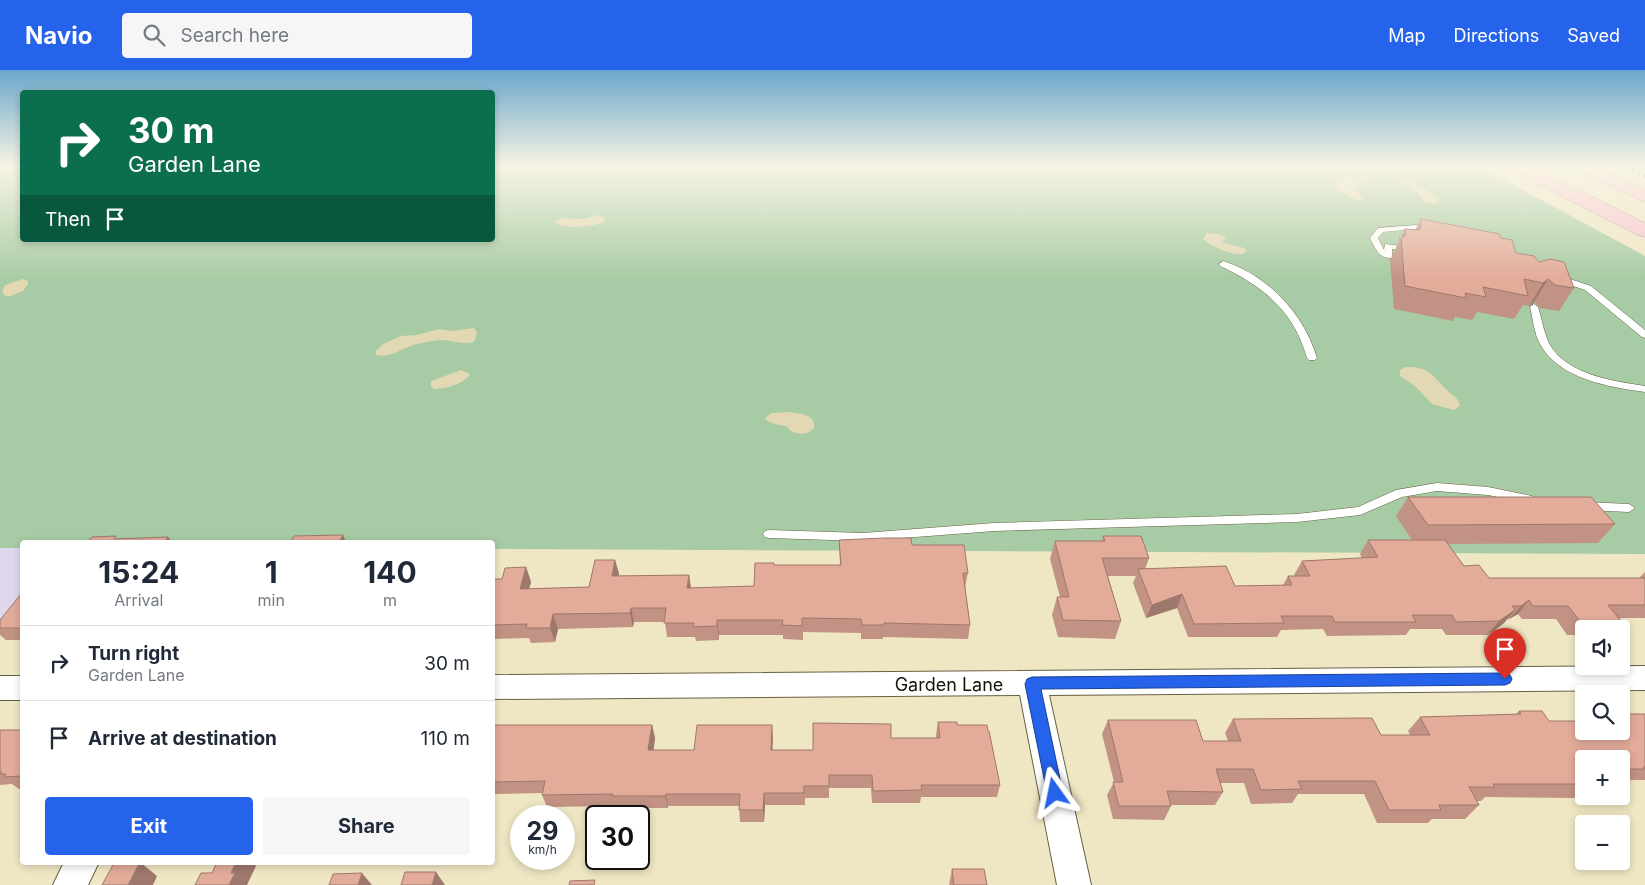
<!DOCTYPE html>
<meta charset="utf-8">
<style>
body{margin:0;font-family:Inter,sans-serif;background:#f6f6f7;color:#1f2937;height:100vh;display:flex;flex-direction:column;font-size:19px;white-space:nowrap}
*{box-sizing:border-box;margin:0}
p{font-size:16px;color:#747a83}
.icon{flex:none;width:28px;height:28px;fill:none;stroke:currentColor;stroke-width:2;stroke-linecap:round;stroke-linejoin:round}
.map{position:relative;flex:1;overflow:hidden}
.details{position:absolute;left:20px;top:470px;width:475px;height:325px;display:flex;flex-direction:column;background:#fff;border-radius:5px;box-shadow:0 2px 8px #0003}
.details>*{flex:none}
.banner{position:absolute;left:20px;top:20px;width:475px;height:152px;border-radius:5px;box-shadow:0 2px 8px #0003;background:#0b6e4f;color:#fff;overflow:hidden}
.controls{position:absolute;left:1575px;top:550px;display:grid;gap:10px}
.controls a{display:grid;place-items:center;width:55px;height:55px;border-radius:5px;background:#fff;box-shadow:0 2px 8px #0003;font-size:25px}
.speed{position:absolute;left:510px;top:735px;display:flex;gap:10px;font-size:25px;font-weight:700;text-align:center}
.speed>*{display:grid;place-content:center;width:65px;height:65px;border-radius:50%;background:#fff;box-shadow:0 2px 8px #0003;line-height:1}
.speed small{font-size:12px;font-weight:400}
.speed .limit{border:2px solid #111;border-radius:8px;background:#fff;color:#111}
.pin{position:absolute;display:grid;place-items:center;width:42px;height:42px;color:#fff;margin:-51px -21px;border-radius:50% 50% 50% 0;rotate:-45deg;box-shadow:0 0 5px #0007}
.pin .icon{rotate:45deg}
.me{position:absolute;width:55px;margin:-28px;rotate:348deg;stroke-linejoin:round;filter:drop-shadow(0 0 4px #0008)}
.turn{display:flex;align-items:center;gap:18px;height:105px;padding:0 25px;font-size:22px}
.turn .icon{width:65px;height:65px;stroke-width:2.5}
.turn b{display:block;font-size:35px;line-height:42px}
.then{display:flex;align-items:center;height:48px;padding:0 25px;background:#0003;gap:10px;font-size:19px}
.eta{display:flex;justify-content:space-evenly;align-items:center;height:85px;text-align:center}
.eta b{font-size:30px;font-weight:700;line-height:35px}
.primary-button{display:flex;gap:10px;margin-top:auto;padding:10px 25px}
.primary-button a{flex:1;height:58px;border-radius:5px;background:#2563eb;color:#fff;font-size:20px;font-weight:700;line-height:58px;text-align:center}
.primary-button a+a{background:#f6f6f7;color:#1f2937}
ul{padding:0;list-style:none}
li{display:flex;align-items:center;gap:15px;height:75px;padding:0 25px;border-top:1px solid #e0e1e3}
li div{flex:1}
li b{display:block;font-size:19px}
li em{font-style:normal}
header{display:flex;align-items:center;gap:30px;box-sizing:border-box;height:70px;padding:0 25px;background:#2563eb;color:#fff}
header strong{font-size:24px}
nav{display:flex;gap:28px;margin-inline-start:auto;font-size:18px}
.search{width:350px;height:45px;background:#f6f6f7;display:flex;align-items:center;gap:12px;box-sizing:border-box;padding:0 18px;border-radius:5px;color:#747a83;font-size:19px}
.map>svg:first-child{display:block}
.education{fill:#e0d7ec}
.green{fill:#a7cba4}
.sand{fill:#e2d8b3}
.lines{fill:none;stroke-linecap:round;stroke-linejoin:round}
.service-casing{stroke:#696142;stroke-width:1}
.minor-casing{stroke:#696142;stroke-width:2}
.motorway-casing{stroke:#a98589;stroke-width:1}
.service{fill:#fff;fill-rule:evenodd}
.minor{fill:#fff;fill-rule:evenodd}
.motorway{fill:#f8c2cf;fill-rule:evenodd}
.rail{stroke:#3c3827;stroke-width:2.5;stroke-dasharray:2 4;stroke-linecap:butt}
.wall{fill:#c29384}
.shaded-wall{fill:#9e786c}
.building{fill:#e2ab9a;stroke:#9e786c}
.route{fill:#2563eb;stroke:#184099}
.labels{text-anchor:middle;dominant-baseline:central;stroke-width:4;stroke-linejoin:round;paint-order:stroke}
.near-street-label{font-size:18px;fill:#171407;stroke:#fff}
</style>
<header>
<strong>Navio</strong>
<div class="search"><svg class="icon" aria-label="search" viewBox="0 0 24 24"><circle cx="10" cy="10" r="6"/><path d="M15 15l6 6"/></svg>Search here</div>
<nav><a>Map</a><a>Directions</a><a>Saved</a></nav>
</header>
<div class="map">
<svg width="1645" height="815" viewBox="0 0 1645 815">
<rect width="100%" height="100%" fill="#efe6c3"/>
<path class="education" d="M 0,478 L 22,478 L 22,539 L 0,566 Z"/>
<path class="green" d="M 0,96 L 22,96 L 22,170 L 492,170 L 493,96 L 1478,96 L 1645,186 L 1645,484 L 493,479 L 492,472 L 22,472 L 22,478 L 0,478 Z"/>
<path class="sand" d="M 1346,107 L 1354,107 L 1362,112 L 1361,114 L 1353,117 L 1365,131 L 1353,129 L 1337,120 L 1336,115 L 1341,113 Z
M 1409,111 L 1438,127 L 1439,132 L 1434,134 L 1425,132 L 1417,122 L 1401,114 L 1402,112 Z
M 597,145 L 605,148 L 604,152 C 594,157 561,160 554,152 C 563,145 571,150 581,149 C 587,149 592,146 597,145 Z
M 1207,163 L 1218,164 L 1226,168 L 1222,171 L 1224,173 L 1244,178 L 1247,181 L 1243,184 C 1229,185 1213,177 1203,169 Z
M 23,209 L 28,211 L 28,214 L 23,221 L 11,226 L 5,226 L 2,222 L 5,215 Z
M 474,258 L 477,263 L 474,272 C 461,275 453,270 440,270 C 432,271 424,272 417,274 C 404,277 390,289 376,285 L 376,281 L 383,274 L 401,266 L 417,265 L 439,259 L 452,261 Z
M 1406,297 C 1430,296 1434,308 1449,322 C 1452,325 1456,327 1458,330 L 1460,336 L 1454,340 L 1432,334 L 1415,316 L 1400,306 L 1400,300 Z
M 461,300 L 470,304 C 465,314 444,319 434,319 L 431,316 L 431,312 L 434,310 Z
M 788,342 C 798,344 816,343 814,358 C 809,365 799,365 791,361 C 786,358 790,357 785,356 C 777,354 772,355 765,349 L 767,346 L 772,343 Z"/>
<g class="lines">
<g class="service-casing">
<path id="service" d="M 1416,155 L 1484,164 L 1492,182 L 1488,184 L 1408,169 L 1408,181 L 1392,179 L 1392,188 C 1379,189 1375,178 1370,168 L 1378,158 ZM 1416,159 L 1478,168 L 1482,178 L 1404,164 L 1400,166 L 1401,176 L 1385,174 L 1384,180 L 1378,168 L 1383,162 Z
M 1223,191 C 1268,205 1304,244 1317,288 L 1315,290 L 1309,290 L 1307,288 C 1294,241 1263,216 1220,196 L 1219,194 Z
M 1558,205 L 1591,216 L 1645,260 L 1645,268 L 1642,267 L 1585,220 L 1555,210 L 1554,208 Z
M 1534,234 L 1538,237 C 1542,249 1544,264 1550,275 C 1568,305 1613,311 1645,316 L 1645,322 C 1609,317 1559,309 1540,274 C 1534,263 1533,249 1530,237 Z
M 1437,413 L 1488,417 L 1532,426 L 1538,430 L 1532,434 L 1488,425 L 1437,421 L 1402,427 L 1360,445 L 1297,452 L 994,461 L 863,471 L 769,468 L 765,467 L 763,464 L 765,461 L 769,460 L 863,463 L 994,453 L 1297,444 L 1358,437 L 1396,420 Z
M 1585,432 L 1629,434 L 1635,438 L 1629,442 L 1585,440 L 1579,436 Z"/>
</g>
<g class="minor-casing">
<path id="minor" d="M 1645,596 L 1645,620 L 1049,625 L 1091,815 L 1057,815 L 1020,625 L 492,629 L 492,605 Z
M 0,606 L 22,606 L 22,630 L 0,630 Z
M 64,792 L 99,792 L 88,815 L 53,815 Z"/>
</g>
<g class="motorway-casing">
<path id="motorway" d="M 1507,96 L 1530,96 L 1645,153 L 1645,167 L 1638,165 L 1510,100 Z
M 1571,96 L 1594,96 L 1645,120 L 1645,132 L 1574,100 Z"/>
</g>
<use href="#service" class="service"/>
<use href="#minor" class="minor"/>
<use href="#motorway" class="motorway"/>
<path class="rail" d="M 1622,96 L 1645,106"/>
</g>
<path class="wall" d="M 1421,149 L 1501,168 L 1516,183 L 1539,192 L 1574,218 L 1559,241 L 1540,238 L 1534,232 L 1529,236 L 1523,235 L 1514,249 L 1477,242 L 1472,250 L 1455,247 L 1453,251 L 1394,239 L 1390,190 L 1405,159 L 1415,160 Z
M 1408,427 L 1615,454 L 1598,473 L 1448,474 L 1464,496 L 1489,508 L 1639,508 L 1645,502 L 1645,548 L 1619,548 L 1621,551 L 1614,559 L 1584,559 L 1584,565 L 1567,565 L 1556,549 L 1522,549 L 1518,544 L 1509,549 L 1507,549 L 1504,553 L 1488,565 L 1446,565 L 1442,559 L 1410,559 L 1406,565 L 1327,566 L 1323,559 L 1281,560 L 1277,567 L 1188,567 L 1177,538 L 1146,548 L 1133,513 L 1136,506 L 1108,506 L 1121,551 L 1115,569 L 1058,567 L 1052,545 L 1057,527 L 1060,527 L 1050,489 L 1055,471 L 1102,471 L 1103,466 L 1149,488 L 1145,499 L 1235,516 L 1283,515 L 1288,506 L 1295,506 L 1294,505 L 1302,491 L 1362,488 L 1360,484 L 1368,470 L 1412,470 L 1396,446 Z
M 839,470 L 912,475 L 968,503 L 965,517 L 970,555 L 968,569 L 883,567 L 883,569 L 861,569 L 861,563 L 803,562 L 803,570 L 783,569 L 783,565 L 719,565 L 719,570 L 696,571 L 695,567 L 667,567 L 665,552 L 634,552 L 633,557 L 558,559 L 555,572 L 531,573 L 529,568 L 492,569 L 492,509 L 502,509 L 526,497 L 531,512 L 529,519 L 589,517 L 615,490 L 619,504 L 618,506 L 689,505 L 691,518 L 754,516 L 774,495 L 840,495 Z
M 22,523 L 22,570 L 6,570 L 0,565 L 0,550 Z
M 1519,641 L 1549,651 L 1621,661 L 1621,644 L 1645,644 L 1645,710 L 1631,710 L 1628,713 L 1621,713 L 1621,689 L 1584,689 L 1584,720 L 1574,728 L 1485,727 L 1481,731 L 1477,731 L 1479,735 L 1465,749 L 1432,749 L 1428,753 L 1377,753 L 1364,724 L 1298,724 L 1292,733 L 1251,734 L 1244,713 L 1220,713 L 1223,722 L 1215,735 L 1171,735 L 1171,736 L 1164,750 L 1113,749 L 1107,725 L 1114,712 L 1102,664 L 1108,650 L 1203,671 L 1228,671 L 1225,663 L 1233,649 L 1381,665 L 1410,665 L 1408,661 L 1420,647 L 1516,644 Z
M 938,652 L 957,655 L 1000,715 L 997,727 L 921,727 L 920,733 L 872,733 L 871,718 L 829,718 L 829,728 L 805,728 L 805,735 L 765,735 L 764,752 L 740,752 L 739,736 L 668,736 L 668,738 L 616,738 L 615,736 L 547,737 L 542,725 L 542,723 L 492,724 L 492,655 L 652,655 L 655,668 L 653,680 L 694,680 L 772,655 L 772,680 L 813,680 L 891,668 L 936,668 L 936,665 Z
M 0,660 L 22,660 L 22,719 L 19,719 L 12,714 L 0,715 Z
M 952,799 L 987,815 L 949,815 Z"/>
<path class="shaded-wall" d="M 1548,209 L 1534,232 L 1529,236 L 1543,213 Z
M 343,465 L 346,472 L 339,472 Z
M 168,467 L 172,472 L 165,472 Z
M 615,490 L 619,504 L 616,520 L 612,506 Z
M 526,497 L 531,512 L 525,533 L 520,519 Z
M 689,505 L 691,519 L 687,518 Z
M 1182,524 L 1177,538 L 1146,548 L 1152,535 Z
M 1529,530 L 1518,544 L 1509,549 L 1521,536 Z
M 631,538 L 634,552 L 633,557 L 630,543 Z
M 1515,540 L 1504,553 L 1488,565 L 1499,551 Z
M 553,544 L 558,559 L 555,572 L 550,558 Z
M 717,550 L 719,565 L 719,570 L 717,556 Z
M 652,655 L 655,668 L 652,693 L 648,680 Z
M 772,655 L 773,668 L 772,692 L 771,680 Z
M 764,723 L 765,735 L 764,752 L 763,740 Z
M 666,724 L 668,736 L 668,738 L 665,726 Z
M 140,792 L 157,806 L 153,815 L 128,815 Z
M 236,792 L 252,792 L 256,796 L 247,815 L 229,815 L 231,803 Z
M 436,802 L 445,815 L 432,815 Z
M 362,803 L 372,815 L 358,815 Z"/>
<path class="building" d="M 1421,149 L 1500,164 L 1501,168 L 1512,170 L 1516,183 L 1534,186 L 1539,192 L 1550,189 L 1564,192 L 1574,218 L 1555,215 L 1548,209 L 1543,213 L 1524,209 L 1528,226 L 1483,217 L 1486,227 L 1465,223 L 1466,228 L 1405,216 L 1401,167 L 1405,166 L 1405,159 L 1420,160 Z
M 1408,427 L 1591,427 L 1615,454 L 1428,455 Z
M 343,465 L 339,472 L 291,472 L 294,466 Z
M 116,466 L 114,469 L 168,467 L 165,472 L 87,472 L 92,467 Z
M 1103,466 L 1141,466 L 1149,488 L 1102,488 L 1121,551 L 1063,550 L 1057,527 L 1069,527 L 1055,471 L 1105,471 Z
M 885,468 L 911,468 L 912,475 L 964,475 L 968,503 L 963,503 L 970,555 L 884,553 L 884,555 L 862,555 L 861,549 L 802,548 L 802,556 L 782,555 L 783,550 L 717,550 L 717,556 L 693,557 L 694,553 L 664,553 L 666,538 L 631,538 L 630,543 L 553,544 L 550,558 L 526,558 L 527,554 L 492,555 L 492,509 L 502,509 L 505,498 L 526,497 L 520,519 L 589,517 L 595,490 L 615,490 L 612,506 L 689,505 L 687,518 L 754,516 L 755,493 L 774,493 L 774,495 L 841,495 L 839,470 Z
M 1368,470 L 1445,470 L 1464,496 L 1479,495 L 1489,508 L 1645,508 L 1645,535 L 1608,535 L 1621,551 L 1580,551 L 1568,536 L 1533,536 L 1529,530 L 1521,536 L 1512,536 L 1515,540 L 1499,551 L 1456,552 L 1452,545 L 1412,545 L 1416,552 L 1335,552 L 1332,546 L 1281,546 L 1284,553 L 1194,554 L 1182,524 L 1152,535 L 1138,499 L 1226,496 L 1235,516 L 1292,515 L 1288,506 L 1310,506 L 1302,491 L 1378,487 Z
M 22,523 L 22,558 L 0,558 L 0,550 Z
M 1519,641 L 1542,641 L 1549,651 L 1577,651 L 1580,655 L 1584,655 L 1584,661 L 1621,661 L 1621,654 L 1622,654 L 1621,653 L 1621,644 L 1645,644 L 1645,697 L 1643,697 L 1645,699 L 1621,699 L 1621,689 L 1584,689 L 1584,700 L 1580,700 L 1584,705 L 1584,714 L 1493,714 L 1495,717 L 1469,717 L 1479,735 L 1439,735 L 1441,740 L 1389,740 L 1375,711 L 1298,711 L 1302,719 L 1261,720 L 1253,699 L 1216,699 L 1223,722 L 1167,721 L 1171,736 L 1119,736 L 1113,712 L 1123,712 L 1108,650 L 1196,650 L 1203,671 L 1241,671 L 1233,649 L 1372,648 L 1381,665 L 1430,665 L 1420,647 L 1521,644 Z
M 938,652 L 957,652 L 957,655 L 987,655 L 988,661 L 989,661 L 1000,715 L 921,715 L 922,720 L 873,721 L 872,705 L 829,705 L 829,716 L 804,716 L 804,723 L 764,723 L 763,740 L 739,740 L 740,724 L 666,724 L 665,726 L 612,726 L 613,724 L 542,725 L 545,711 L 492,712 L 492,655 L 652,655 L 648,680 L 694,680 L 697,655 L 772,655 L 771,680 L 813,680 L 813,653 L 891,654 L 891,668 L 940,668 Z
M 0,660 L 22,660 L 22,706 L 4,707 L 6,704 L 0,704 L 2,702 L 0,702 Z
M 140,792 L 128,815 L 102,815 L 114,793 Z
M 217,792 L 236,792 L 231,803 L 235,803 L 229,815 L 195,815 L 201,803 L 212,803 Z
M 952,799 L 984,799 L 987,815 L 954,815 Z
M 405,802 L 436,802 L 432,815 L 401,815 Z
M 362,803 L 358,815 L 329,815 L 333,804 Z
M 595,810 L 594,815 L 569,815 L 570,811 Z"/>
<linearGradient id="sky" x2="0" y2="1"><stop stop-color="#6ba7cb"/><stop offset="0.46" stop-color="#f8f4e4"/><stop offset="1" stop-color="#f8f4e4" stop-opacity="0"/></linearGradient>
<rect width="1645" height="210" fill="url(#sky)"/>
<path class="route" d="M 1505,603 L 1510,605 L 1512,609 L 1510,613 L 1505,615 L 1041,619 L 1063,723 L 1061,729 L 1055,731 L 1049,729 L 1047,723 L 1025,614 L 1027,609 L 1032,607 Z"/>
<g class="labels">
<g class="near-street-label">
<text x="949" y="614">Garden Lane</text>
</g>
</g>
</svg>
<div class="controls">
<a><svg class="icon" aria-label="sound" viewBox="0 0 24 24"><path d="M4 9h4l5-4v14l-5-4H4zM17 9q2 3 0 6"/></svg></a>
<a><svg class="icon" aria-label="search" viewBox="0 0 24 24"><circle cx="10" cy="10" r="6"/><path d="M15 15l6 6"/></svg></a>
<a>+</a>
<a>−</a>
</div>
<div class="speed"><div>29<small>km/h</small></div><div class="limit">30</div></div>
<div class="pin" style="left:1505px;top:609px;background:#d93025"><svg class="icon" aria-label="arrive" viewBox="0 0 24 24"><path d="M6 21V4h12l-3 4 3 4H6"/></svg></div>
<svg class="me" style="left:1055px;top:723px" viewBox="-20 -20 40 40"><path d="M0-17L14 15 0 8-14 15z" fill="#2563eb" stroke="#fff" stroke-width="4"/></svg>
<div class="banner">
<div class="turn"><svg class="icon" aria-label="right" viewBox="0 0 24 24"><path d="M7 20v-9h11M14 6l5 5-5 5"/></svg><div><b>30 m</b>Garden Lane</div></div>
<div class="then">Then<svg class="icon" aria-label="arrive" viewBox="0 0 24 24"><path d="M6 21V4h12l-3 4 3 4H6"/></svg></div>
</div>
<section class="details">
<div class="eta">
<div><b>15:24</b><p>Arrival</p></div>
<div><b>1</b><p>min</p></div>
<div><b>140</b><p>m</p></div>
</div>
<ul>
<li><svg class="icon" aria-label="right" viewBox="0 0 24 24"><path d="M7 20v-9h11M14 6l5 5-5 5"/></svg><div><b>Turn right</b><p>Garden Lane</p></div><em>30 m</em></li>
<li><svg class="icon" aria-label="arrive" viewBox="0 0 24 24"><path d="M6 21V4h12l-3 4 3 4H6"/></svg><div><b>Arrive at destination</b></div><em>110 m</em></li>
</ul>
<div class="primary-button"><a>Exit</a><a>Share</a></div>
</section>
</div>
